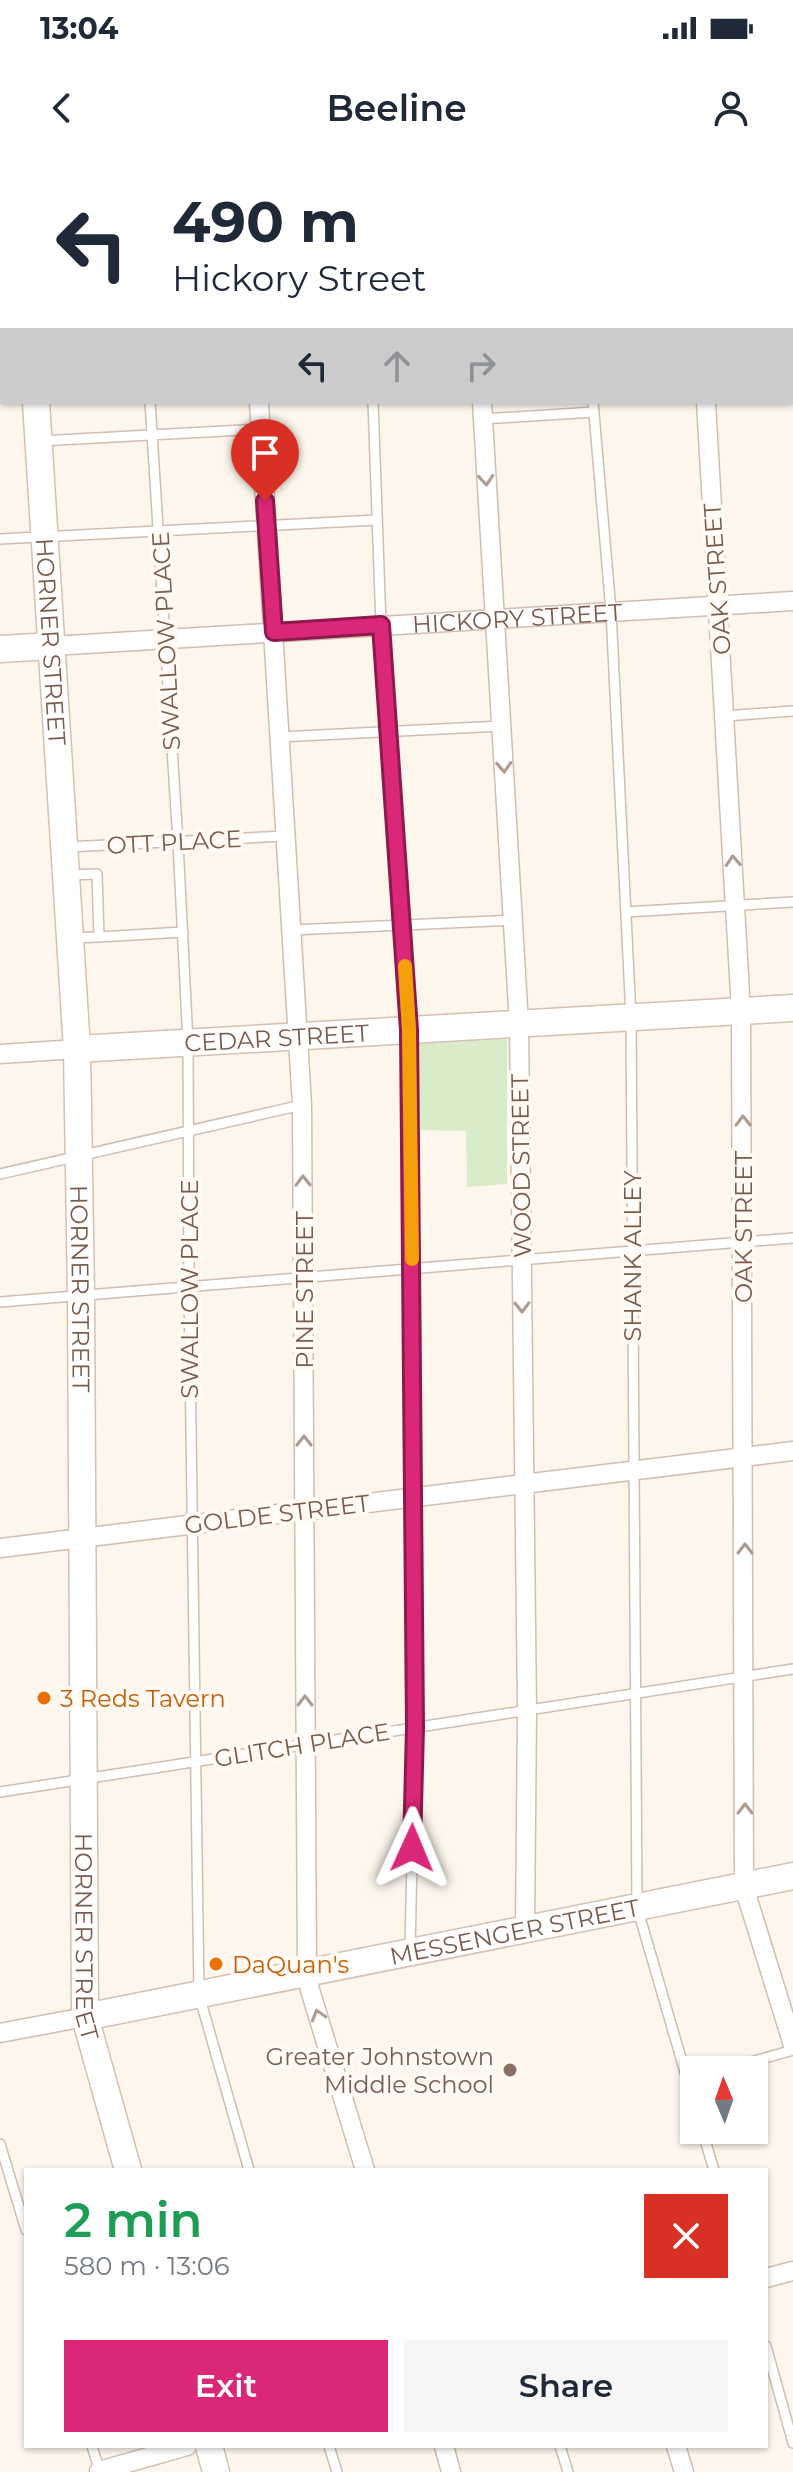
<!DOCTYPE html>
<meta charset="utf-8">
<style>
body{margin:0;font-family:Montserrat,sans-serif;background:#f6f6f7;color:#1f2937;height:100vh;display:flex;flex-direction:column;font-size:30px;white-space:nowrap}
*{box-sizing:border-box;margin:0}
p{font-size:26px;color:#747a83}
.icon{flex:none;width:44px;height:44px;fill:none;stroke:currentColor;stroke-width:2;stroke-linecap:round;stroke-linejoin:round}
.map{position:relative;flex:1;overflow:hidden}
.sheet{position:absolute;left:24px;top:2008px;width:744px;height:280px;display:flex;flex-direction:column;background:#fff;border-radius:0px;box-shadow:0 2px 6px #0004}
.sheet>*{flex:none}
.hud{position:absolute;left:0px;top:0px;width:794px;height:244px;box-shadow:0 2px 6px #0004;background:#fff;color:#1f2937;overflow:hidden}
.needle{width:52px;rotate:358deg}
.fabs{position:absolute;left:680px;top:1896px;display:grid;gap:16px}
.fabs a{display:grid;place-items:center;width:88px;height:88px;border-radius:0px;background:#fff;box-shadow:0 2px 6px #0004;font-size:40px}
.pin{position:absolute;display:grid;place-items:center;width:68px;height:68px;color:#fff;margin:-82px -34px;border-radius:50% 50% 50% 0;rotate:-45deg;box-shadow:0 0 8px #0007}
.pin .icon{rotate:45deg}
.me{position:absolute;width:88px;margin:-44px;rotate:1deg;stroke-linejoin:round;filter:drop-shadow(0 0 6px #0008)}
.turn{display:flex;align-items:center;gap:28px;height:168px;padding:0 40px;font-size:36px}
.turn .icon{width:104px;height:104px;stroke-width:2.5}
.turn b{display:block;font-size:56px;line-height:68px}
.lanes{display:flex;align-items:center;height:76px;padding:0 40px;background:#0003;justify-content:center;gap:40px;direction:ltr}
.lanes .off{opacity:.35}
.round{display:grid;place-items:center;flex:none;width:84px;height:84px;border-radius:0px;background:#f6f6f7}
.summary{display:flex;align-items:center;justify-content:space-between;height:136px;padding:0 40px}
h1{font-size:48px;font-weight:600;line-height:60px;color:#1e9e55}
.primary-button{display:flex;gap:16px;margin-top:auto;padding:16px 40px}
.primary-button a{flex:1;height:92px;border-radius:0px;background:#db2777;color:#fff;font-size:32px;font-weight:600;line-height:92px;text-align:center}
.primary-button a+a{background:#f6f6f7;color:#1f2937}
.status{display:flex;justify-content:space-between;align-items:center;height:56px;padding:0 40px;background:#fff;direction:ltr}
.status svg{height:22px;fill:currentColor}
header{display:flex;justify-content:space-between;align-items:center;height:104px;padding:0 40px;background:#fff;font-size:36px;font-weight:600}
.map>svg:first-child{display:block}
.green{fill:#d8ecc9}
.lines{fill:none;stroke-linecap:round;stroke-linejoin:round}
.lane-casing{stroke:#d1beb0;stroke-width:12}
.street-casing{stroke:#d1beb0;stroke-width:21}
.secondary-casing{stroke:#d6c0b0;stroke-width:29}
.primary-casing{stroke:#dad1cd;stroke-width:33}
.highway-casing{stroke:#dad1cd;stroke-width:37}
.lane{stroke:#fff;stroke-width:9}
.street{stroke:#fff;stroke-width:18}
.secondary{stroke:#fff;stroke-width:26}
.primary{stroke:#fbd9a5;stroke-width:30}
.highway{stroke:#f7b7a3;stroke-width:34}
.oneway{stroke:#af9d94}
.route-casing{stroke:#8e194d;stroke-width:20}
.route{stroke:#db2777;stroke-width:14}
.slow{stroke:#f59e0b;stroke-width:14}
.food-dot{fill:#e8710a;stroke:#fffaf3;stroke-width:3}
.education-dot{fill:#8d6e63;stroke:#fffaf3;stroke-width:3}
.labels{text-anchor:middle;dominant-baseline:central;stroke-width:8;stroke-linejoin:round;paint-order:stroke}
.street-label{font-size:24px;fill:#7a5c4d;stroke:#fffaf3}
.food-label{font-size:24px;fill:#c56008;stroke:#fffaf3;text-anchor:start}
.education-label{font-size:24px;fill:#785e54;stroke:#fffaf3;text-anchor:end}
</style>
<div class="status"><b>13:04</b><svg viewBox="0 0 49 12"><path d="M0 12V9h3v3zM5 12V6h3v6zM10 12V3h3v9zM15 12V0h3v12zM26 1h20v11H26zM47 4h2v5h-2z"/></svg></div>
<header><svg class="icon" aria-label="back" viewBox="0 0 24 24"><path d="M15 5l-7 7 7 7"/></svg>Beeline<svg class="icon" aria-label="person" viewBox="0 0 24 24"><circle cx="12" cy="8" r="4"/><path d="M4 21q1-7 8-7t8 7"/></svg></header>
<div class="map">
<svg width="793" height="2312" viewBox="0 0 793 2312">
<rect width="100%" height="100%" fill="#fdf6ec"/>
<path class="green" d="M 507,879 L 507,1024 L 467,1027 L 466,971 L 418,970 L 417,884 Z"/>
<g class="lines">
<g class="lane-casing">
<path id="lane" d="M 138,0 L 138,2
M 362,0 L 362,2
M 150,242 L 178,682 L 188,883 L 189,1128 L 199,1835 L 249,2010
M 373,242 L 381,465 L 409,870 L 415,1567 L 410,1789
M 593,242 L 611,451 L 631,857 L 637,1747 L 694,1943
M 483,259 L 594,252
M 40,281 L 260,269
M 0,379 L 377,360
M 725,556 L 793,551
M 279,577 L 501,566
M 67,687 L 285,676
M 69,715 L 97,714 L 99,777 L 73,778
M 626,752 L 793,742
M 292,770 L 513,760
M 99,777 L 183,772
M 0,1014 L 302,945
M 0,1142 L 793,1078
M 0,1632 L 793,1509
M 723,1910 L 793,1890
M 702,1970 L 714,2010
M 0,1984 L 26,2070
M 766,2186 L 793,2283
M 92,2286 L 100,2312
M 329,2286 L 337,2312
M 560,2286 L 568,2312"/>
</g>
<g class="street-casing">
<g id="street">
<path d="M 248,0 L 248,2"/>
<path d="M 467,0 L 467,2"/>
<path d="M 0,81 L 2,81"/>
<path d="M 259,242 L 302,945 L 307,1812 L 310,1830 L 365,2010"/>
<path d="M 482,242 L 519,864 L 527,1550 L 525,1771"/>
<path d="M 706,242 L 741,851 L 744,1727 L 793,1885"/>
<path id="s1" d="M 52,486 L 793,441"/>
<path d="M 0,894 L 77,889"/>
<path d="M 0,1388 L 793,1291"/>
<path d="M 0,1873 L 85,1857"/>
<path d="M 766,2118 L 793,2111"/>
<path d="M 444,2286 L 451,2312"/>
<path d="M 676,2286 L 684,2312"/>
<path d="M 99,2311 L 187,2286"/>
</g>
</g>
<g class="secondary-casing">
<g id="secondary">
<path d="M 21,0 L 22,2"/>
<path id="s2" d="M 36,242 L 77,889 L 81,1134 L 85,1857 L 128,2010"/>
<path d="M 0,489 L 52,486"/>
<path id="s3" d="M 77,889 L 793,848"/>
<path id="s4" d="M 85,1857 L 793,1716"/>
<path d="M 209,2286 L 216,2312"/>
</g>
</g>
<g class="primary-casing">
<path id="primary" d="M 632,0 L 634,2
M 792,213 L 793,214"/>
</g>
<g class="highway-casing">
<path id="highway" d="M 757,0 L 759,2
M 792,44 L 793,45"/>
</g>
<use href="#lane" class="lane"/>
<use href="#street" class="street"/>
<use href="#secondary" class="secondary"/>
<use href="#primary" class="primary"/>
<use href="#highway" class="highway"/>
</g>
<defs><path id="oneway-chevron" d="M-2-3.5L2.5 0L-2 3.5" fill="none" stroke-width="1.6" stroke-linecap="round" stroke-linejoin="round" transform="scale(2)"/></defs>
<g class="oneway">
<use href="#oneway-chevron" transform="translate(486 320) rotate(86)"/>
<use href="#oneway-chevron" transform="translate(504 607) rotate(87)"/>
<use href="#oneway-chevron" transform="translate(733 701) rotate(-93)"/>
<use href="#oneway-chevron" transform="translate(743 961) rotate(-91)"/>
<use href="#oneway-chevron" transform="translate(303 1021) rotate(-91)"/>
<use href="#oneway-chevron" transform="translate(522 1147) rotate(89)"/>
<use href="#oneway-chevron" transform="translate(304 1281) rotate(-90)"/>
<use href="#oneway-chevron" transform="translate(745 1389) rotate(-90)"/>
<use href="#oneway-chevron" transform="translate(305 1541) rotate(-90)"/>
<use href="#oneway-chevron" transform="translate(745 1649) rotate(-90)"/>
<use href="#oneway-chevron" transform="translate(318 1855) rotate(-107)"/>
</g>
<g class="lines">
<g class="route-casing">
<path id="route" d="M 265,341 L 274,472 L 381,465 L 409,870 L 415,1567 L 412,1688"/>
</g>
<use href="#route" class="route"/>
<path class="slow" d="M 405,806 L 409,870 L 412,1099"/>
</g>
<g class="food-dot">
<circle cx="44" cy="1538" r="8"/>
<circle cx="216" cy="1804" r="8"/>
</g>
<circle class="education-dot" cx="510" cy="1910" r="8"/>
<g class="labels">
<g class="street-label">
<text transform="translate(717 419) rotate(-94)">OAK STREET</text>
<text stroke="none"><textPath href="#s1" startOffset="466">HICKORY STREET</textPath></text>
<text stroke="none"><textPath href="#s2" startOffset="240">HORNER STREET</textPath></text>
<text transform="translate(166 481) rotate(-93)">SWALLOW PLACE</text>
<text transform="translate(174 682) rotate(-3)">OTT PLACE</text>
<text stroke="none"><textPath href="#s3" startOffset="200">CEDAR STREET</textPath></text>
<text transform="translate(521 1006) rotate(-91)">WOOD STREET</text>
<text transform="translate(743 1067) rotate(-90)">OAK STREET</text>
<text transform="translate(632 1096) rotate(-90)">SHANK ALLEY</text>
<text stroke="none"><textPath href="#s2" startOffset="888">HORNER STREET</textPath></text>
<text transform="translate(189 1129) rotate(-90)">SWALLOW PLACE</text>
<text transform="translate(304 1130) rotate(-90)">PINE STREET</text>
<text transform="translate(277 1354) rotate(-7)">GOLDE STREET</text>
<text transform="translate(302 1585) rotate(-9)">GLITCH PLACE</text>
<text stroke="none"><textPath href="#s4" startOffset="438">MESSENGER STREET</textPath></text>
<text stroke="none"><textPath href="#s2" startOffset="1536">HORNER STREET</textPath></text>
</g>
<g class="food-label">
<text x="60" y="1538">3 Reds Tavern</text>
<text x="232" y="1804">DaQuan's</text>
</g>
<g class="education-label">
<text x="494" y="1896">Greater Johnstown<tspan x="494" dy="28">Middle School</tspan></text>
</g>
</g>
</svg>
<div class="fabs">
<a><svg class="needle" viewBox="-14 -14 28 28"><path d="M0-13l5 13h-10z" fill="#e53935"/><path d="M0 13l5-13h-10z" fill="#747a83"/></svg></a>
</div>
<div class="pin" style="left:265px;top:341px;background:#d93025"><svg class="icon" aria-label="arrive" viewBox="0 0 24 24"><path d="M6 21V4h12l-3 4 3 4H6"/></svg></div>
<svg class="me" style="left:412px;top:1688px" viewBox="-20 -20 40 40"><path d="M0-17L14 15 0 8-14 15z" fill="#db2777" stroke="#fff" stroke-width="4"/></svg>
<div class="hud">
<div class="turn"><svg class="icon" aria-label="left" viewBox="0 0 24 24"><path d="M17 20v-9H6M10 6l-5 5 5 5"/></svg><div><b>490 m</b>Hickory Street</div></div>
<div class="lanes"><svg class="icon" aria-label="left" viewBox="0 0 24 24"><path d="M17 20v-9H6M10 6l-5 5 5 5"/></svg><svg class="icon off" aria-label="ahead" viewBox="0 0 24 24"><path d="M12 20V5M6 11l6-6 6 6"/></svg><svg class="icon off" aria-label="right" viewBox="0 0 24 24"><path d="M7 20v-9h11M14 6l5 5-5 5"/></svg></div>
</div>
<section class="sheet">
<div class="summary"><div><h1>2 min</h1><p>580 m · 13:06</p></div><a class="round" style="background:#d93025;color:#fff"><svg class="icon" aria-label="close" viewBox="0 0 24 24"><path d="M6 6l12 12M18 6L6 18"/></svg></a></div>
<div class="primary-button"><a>Exit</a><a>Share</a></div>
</section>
</div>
